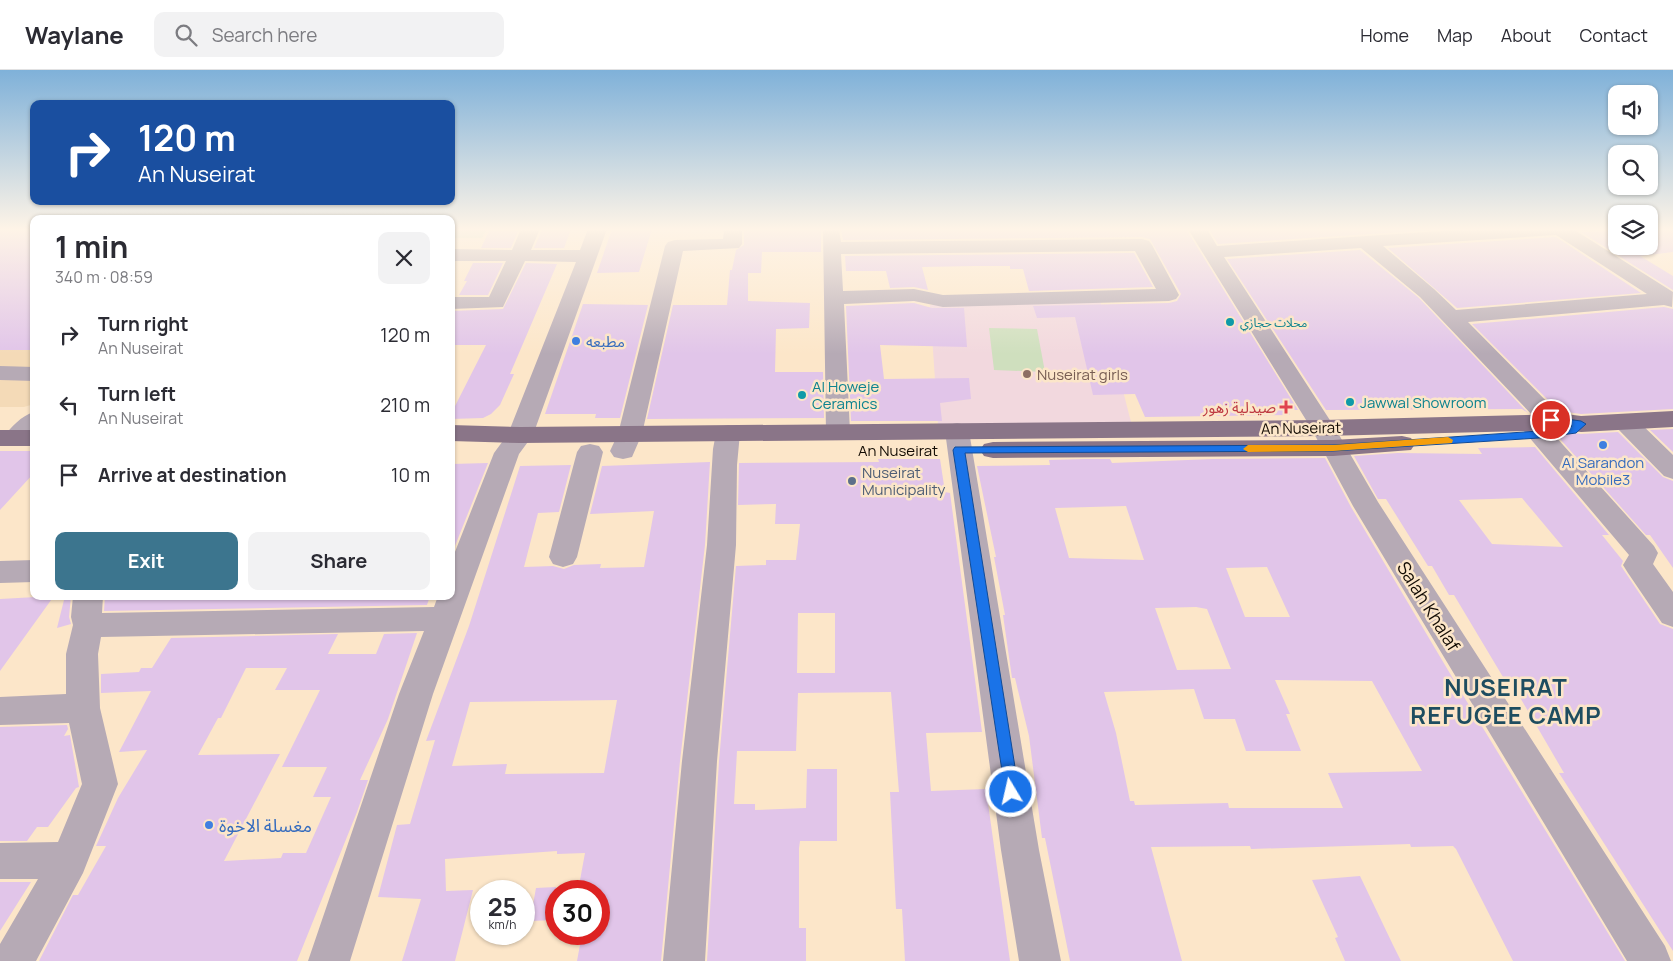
<!DOCTYPE html>
<meta charset="utf-8">
<style>
body{margin:0;font-family:Manrope,"Noto Sans Arabic",sans-serif;background:#f2f2f3;color:#2b2b33;height:100vh;display:flex;flex-direction:column;font-size:19px;white-space:nowrap}
*{box-sizing:border-box;margin:0}
p{font-size:16px;color:#7c7c81}
.icon{flex:none;width:28px;height:28px;fill:none;stroke:currentColor;stroke-width:2;stroke-linecap:round;stroke-linejoin:round}
.map{position:relative;flex:1;overflow:hidden}
.drawer{position:absolute;left:30px;top:145px;width:425px;height:385px;display:flex;flex-direction:column;background:#fff;border-radius:10px;box-shadow:0 1px 4px #0004}
.drawer>*{flex:none}
.guide{position:absolute;left:30px;top:30px;width:425px;height:105px;border-radius:10px;box-shadow:0 1px 4px #0004;background:#1a4fa0;color:#fff;overflow:hidden}
.buttons{position:absolute;left:1608px;top:15px;display:grid;gap:10px}
.buttons a{display:grid;place-items:center;width:50px;height:50px;border-radius:10px;background:#fff;box-shadow:0 1px 4px #0004;font-size:25px}
.speed{position:absolute;left:470px;top:810px;display:flex;gap:10px;font-size:25px;font-weight:700;text-align:center}
.speed>*{display:grid;place-content:center;width:65px;height:65px;border-radius:50%;background:#fff;box-shadow:0 1px 4px #0004;line-height:1}
.speed small{font-size:12px;font-weight:400}
.speed .limit{border:8px solid #d22;background:#fff;color:#111}
.pin{position:absolute;display:grid;place-items:center;width:42px;height:42px;color:#fff;margin:-21px;border:2px solid #fff;border-radius:50%;box-shadow:0 1px 5px #0007}
.me{position:absolute;width:55px;margin:-28px;rotate:351deg;stroke-linejoin:round;filter:drop-shadow(0 0 4px #0008)}
.turn{display:flex;align-items:center;gap:18px;height:105px;padding:0 25px;font-size:22px}
.turn .icon{width:65px;height:65px;stroke-width:2.5}
.turn b{display:block;font-size:35px;line-height:42px}
.round{display:grid;place-items:center;flex:none;width:52px;height:52px;border-radius:10px;background:#f2f2f3}
.head{display:flex;align-items:center;justify-content:space-between;height:85px;padding:0 25px}
h1{font-size:30px;font-weight:700;line-height:38px}
.action{display:flex;gap:10px;margin-top:auto;padding:10px 25px}
.action a{flex:1;height:58px;border-radius:10px;background:#3c758e;color:#fff;font-size:20px;font-weight:700;line-height:58px;text-align:center}
.action a+a{background:#f2f2f3;color:#2b2b33}
ul{padding:0;list-style:none}
li{display:flex;align-items:center;gap:15px;height:70px;padding:0 25px}
li div{flex:1}
li b{display:block;font-size:19px}
li em{font-style:normal}
header{display:flex;align-items:center;gap:30px;box-sizing:border-box;height:70px;padding:0 25px;background:#fff;border-bottom:1px solid #e1e1e2}
header strong{font-size:24px}
nav{display:flex;gap:28px;margin-inline-start:auto;font-size:18px}
.search{width:350px;height:45px;background:#f2f2f3;display:flex;align-items:center;gap:12px;box-sizing:border-box;padding:0 18px;border-radius:10px;color:#7c7c81;font-size:19px}
.map>svg:first-child{display:block}
.built{fill:#f4dab7}
.education{fill:#f2d8de}
.green{fill:#cfdfbe}
.building{fill:#e1c5e9;fill-rule:evenodd}
.lines{fill:none;stroke-linecap:round;stroke-linejoin:round}
.minor{fill:#b6aab5;fill-rule:evenodd}
.major{fill:#8a7588;fill-rule:evenodd}
.route{fill:#1a73e8;stroke:#114b97}
.slow{fill:#f59e0b}
.culture-dot{fill:#0f9aa8;stroke:#fce6c9;stroke-width:2}
.shop-dot{fill:#3f7fe0;stroke:#fce6c9;stroke-width:2}
.education-dot{fill:#8d6e63;stroke:#fce6c9;stroke-width:2}
.health-dot{fill:#e0444e;stroke:#fce6c9;stroke-width:2}
.service-dot{fill:#5c6f8a;stroke:#fce6c9;stroke-width:2}
.labels{text-anchor:middle;dominant-baseline:central;stroke-width:5;stroke-linejoin:round;paint-order:stroke}
.far-culture-label{font-size:12px;fill:#0d838f;stroke:#fce6c9;text-anchor:start}
.shop-label{font-size:15px;fill:#366cbe;stroke:#fce6c9;text-anchor:start}
.education-label{font-size:15px;fill:#785e54;stroke:#fce6c9;text-anchor:start}
.culture-label{font-size:15px;fill:#0d838f;stroke:#fce6c9;text-anchor:start}
.health-label{font-size:15px;fill:#be3a42;stroke:#fce6c9;text-anchor:end}
.street-label{font-size:15px;fill:#120b03;stroke:#fce6c9}
.service-label{font-size:15px;fill:#4e5e75;stroke:#fce6c9;text-anchor:start}
.near-street-label{font-size:18px;fill:#120b03;stroke:#fce6c9}
.near-shop-label{font-size:18px;fill:#366cbe;stroke:#fce6c9;text-anchor:start}
.near-district-label{font-size:24px;font-weight:bold;letter-spacing:1px;fill:#1e4d60;stroke:#fce6c9}
</style>
<header>
<strong>Waylane</strong>
<div class="search"><svg class="icon" aria-label="search" viewBox="0 0 24 24"><circle cx="10" cy="10" r="6"/><path d="M15 15l6 6"/></svg>Search here</div>
<nav><a>Home</a><a>Map</a><a>About</a><a>Contact</a></nav>
</header>
<div class="map">
<svg width="1673" height="891" viewBox="0 0 1673 891">
<rect width="100%" height="100%" fill="#fce6c9"/>
<path class="built" d="M 0,159 L 34,159 L 34,334 L 24,337 L 0,337 Z"/>
<path class="education" d="M 1100,231 L 1131,352 L 938,355 L 930,235 Z"/>
<path class="green" d="M 451,159 L 487,159 L 482,168 L 451,168 Z
M 989,258 L 1037,259 L 1045,302 L 994,300 Z"/>
<path class="building" d="M 0,159 L 34,159 L 34,280 L 0,280 Z
M 571,159 L 564,178 L 534,178 L 542,160 Z
M 612,159 L 652,159 L 639,202 L 597,203 Z
M 752,159 L 821,159 L 821,182 L 762,182 L 761,203 L 748,203 L 748,231 L 810,233 L 809,258 L 776,259 L 775,302 L 823,302 L 824,348 L 647,349 L 673,235 L 727,235 L 730,200 L 732,200 L 736,180 L 744,175 L 744,161 Z
M 1186,159 L 1298,340 L 1288,340 L 1290,345 L 1145,347 L 1135,324 L 1093,325 L 1075,247 L 1037,248 L 1033,236 L 1169,233 L 1177,231 L 1181,224 L 1150,169 L 1142,167 L 843,170 L 841,160 Z
M 1209,159 L 1431,159 L 1432,160 L 1218,174 Z
M 1649,159 L 1673,160 L 1673,182 L 1640,186 L 1673,206 L 1673,220 L 1581,162 L 1616,161 L 1616,176 L 1649,176 Z
M 489,161 L 518,161 L 511,178 L 481,178 Z
M 1556,167 L 1641,223 L 1457,238 L 1388,178 Z
M 1360,180 L 1419,228 L 1528,343 L 1522,339 L 1326,340 L 1227,189 Z
M 1134,183 L 1153,217 L 1029,221 L 1023,199 L 1010,199 L 1010,196 L 976,196 L 922,197 L 928,220 L 914,217 L 890,218 L 886,201 L 846,201 L 845,186 Z
M 473,193 L 503,193 L 488,225 L 459,225 L 467,211 L 464,211 Z
M 526,193 L 557,194 L 510,304 L 514,304 L 500,335 L 491,344 L 483,348 L 451,349 L 451,344 L 486,275 L 451,275 L 451,241 L 503,239 Z
M 914,233 L 932,238 L 964,238 L 967,277 L 880,275 L 884,309 L 969,308 L 971,329 L 940,333 L 942,351 L 851,351 L 846,236 Z
M 583,234 L 648,235 L 620,348 L 595,348 L 596,344 L 545,344 Z
M 1664,237 L 1673,239 L 1673,339 L 1581,344 L 1559,341 L 1472,254 Z
M 1673,359 L 1673,382 L 1650,360 Z
M 1552,360 L 1581,364 L 1618,362 L 1663,407 L 1673,411 L 1673,498 L 1650,465 L 1646,465 Z
M 1535,377 L 1609,465 L 1602,465 L 1623,491 L 1621,496 L 1660,554 L 1673,559 L 1673,881 L 1559,703 L 1564,703 L 1511,612 L 1506,612 L 1454,525 L 1449,525 L 1432,496 L 1428,496 L 1386,429 L 1378,429 L 1354,386 L 1398,383 L 1482,384 L 1478,378 ZM 1522,428 L 1563,477 L 1492,474 L 1459,430 Z
M 0,381 L 34,381 L 34,403 L 0,440 Z
M 1325,388 L 1351,437 L 1461,622 L 1625,891 L 1513,891 L 1456,779 L 1453,776 L 1411,777 L 1410,774 L 1251,779 L 1250,776 L 1151,777 L 1182,891 L 1070,891 L 1045,768 L 1042,768 L 1029,666 L 1015,608 L 1012,608 L 1003,545 L 1005,545 L 994,487 L 996,487 L 977,396 L 1050,395 L 1049,390 L 1085,389 L 1110,389 L 1112,393 L 1213,389 ZM 1126,436 L 1144,490 L 1069,488 L 1055,438 ZM 1267,497 L 1290,547 L 1245,547 L 1226,498 ZM 1196,537 L 1207,539 L 1231,599 L 1177,600 L 1155,538 ZM 1275,610 L 1372,611 L 1422,701 L 1328,703 L 1343,738 L 1229,738 L 1228,733 L 1135,735 L 1134,731 L 1130,731 L 1116,663 L 1104,622 L 1194,619 L 1204,649 L 1235,649 L 1246,681 L 1301,681 L 1286,644 L 1290,644 Z
M 878,389 L 940,389 L 945,422 L 950,423 L 982,662 L 926,663 L 931,721 L 986,719 L 1010,891 L 905,891 L 902,839 L 896,839 L 890,722 L 899,722 L 891,622 L 798,623 L 796,681 L 737,681 L 734,734 L 755,734 L 755,740 L 806,738 L 807,699 L 837,699 L 837,771 L 800,771 L 799,778 L 799,858 L 806,858 L 806,891 L 707,891 L 719,691 L 736,496 L 766,495 L 766,490 L 796,490 L 800,454 L 775,454 L 776,434 L 738,435 L 739,393 L 879,392 ZM 798,543 L 835,543 L 835,603 L 797,603 Z
M 710,392 L 705,475 L 680,691 L 661,891 L 577,891 L 582,864 L 599,864 L 599,821 L 578,821 L 585,783 L 557,784 L 557,781 L 445,789 L 446,821 L 473,820 L 455,891 L 402,891 L 421,829 L 378,827 L 397,755 L 410,754 L 435,670 L 426,671 L 469,556 L 520,396 L 571,395 L 559,442 L 538,443 L 524,497 L 553,496 L 564,499 L 574,495 L 601,494 L 600,498 L 644,497 L 654,441 L 590,444 L 602,396 ZM 617,630 L 604,703 L 505,704 L 507,694 L 452,696 L 470,632 Z
M 488,393 L 451,486 L 451,394 Z
M 54,526 L 0,601 L 0,529 Z
M 65,526 L 71,526 L 69,547 L 71,554 L 57,558 Z
M 105,526 L 199,526 L 197,530 L 236,529 L 238,526 L 430,526 L 427,535 L 104,541 Z
M 417,563 L 388,649 L 360,710 L 368,710 L 357,742 L 297,891 L 39,891 L 73,825 L 78,825 L 106,776 L 96,776 L 118,728 L 147,680 L 119,682 L 151,621 L 101,623 L 101,604 L 139,602 L 141,598 L 152,598 L 171,568 L 338,564 L 328,584 L 376,584 L 384,564 ZM 246,598 L 287,598 L 275,620 L 320,620 L 282,697 L 327,697 L 313,727 L 331,727 L 306,783 L 283,783 L 281,788 L 224,791 L 280,684 L 198,685 L 218,648 L 221,648 Z
M 67,655 L 68,659 L 64,666 L 70,665 L 79,717 L 76,718 L 48,757 L 37,757 L 27,771 L 0,771 L 0,657 Z
M 1360,806 L 1393,875 L 1401,891 L 1345,891 L 1335,868 L 1338,867 L 1312,810 Z
M 0,812 L 31,812 L 0,861 Z
M 556,817 L 556,850 L 530,851 L 536,818 Z"/>
<g class="lines">
<path class="minor" d="M 521,159 L 540,159 L 531,180 L 580,180 L 588,159 L 607,159 L 533,365 L 519,384 L 433,624 L 350,891 L 308,891 L 399,624 L 424,561 L 101,567 L 98,584 L 100,638 L 118,714 L 83,803 L 36,891 L 0,891 L 0,874 L 38,809 L 0,809 L 0,773 L 58,772 L 82,714 L 69,653 L 0,655 L 0,627 L 66,624 L 66,584 L 73,555 L 71,547 L 73,526 L 103,526 L 102,543 L 434,537 L 438,526 L 451,526 L 451,492 L 494,383 L 508,364 L 576,192 L 525,191 L 503,237 L 451,239 L 451,227 L 489,227 L 506,191 L 451,191 L 451,179 L 512,180 Z
M 724,159 L 742,159 L 742,174 L 739,178 L 683,181 L 642,364 L 632,387 L 623,389 L 614,387 L 610,381 L 618,364 L 665,176 L 668,172 L 675,170 L 723,169 Z
M 823,159 L 839,159 L 841,172 L 1142,169 L 1149,171 L 1152,175 L 1179,225 L 1176,229 L 1169,231 L 943,237 L 914,231 L 844,234 L 850,362 L 847,368 L 838,370 L 829,368 L 826,362 ZM 1135,181 L 1156,219 L 943,225 L 914,219 L 843,221 L 841,184 Z
M 1188,159 L 1207,159 L 1217,176 L 1470,159 L 1573,159 L 1673,222 L 1672,237 L 1664,235 L 1468,252 L 1560,345 L 1563,350 L 1560,355 L 1546,356 L 1654,476 L 1658,483 L 1653,494 L 1673,522 L 1673,557 L 1662,553 L 1628,503 L 1623,495 L 1629,485 L 1517,353 L 1520,348 L 1534,347 L 1420,227 L 1361,178 L 1224,187 L 1335,358 L 1378,432 L 1665,876 L 1671,891 L 1627,891 L 1353,436 L 1311,358 ZM 1556,165 L 1647,224 L 1456,240 L 1434,219 L 1383,176 Z
M 0,296 L 34,297 L 34,311 L 0,310 Z
M 34,342 L 34,365 C 25,374 20,377 7,374 L 3,368 C 11,357 21,346 34,342 Z
M 1625,344 L 1634,347 L 1673,385 L 1673,409 L 1664,406 L 1616,357 L 1613,352 L 1616,347 Z
M 957,353 L 966,355 L 969,361 L 1039,780 L 1061,891 L 1019,891 L 1001,780 L 945,361 L 948,355 Z
M 728,355 L 737,357 L 740,363 L 737,395 L 736,475 L 717,691 L 705,891 L 663,891 L 682,691 L 707,475 L 713,379 L 716,363 L 719,357 Z
M 590,374 L 599,376 L 603,382 L 577,487 L 573,494 L 563,497 L 553,494 L 549,487 L 577,382 L 581,376 Z
M 34,490 L 34,512 L 0,513 L 0,491 Z"/>
<path class="major" d="M 1673,341 L 1673,357 L 1581,362 L 1551,358 L 1529,361 L 1323,366 L 520,373 L 451,371 L 451,355 L 520,357 L 1323,350 L 1529,345 L 1551,342 L 1581,346 Z
M 0,360 L 34,360 L 34,376 L 0,376 Z
M 1402,366 L 1411,368 L 1415,374 L 1411,380 L 1333,386 L 993,388 L 984,386 L 980,380 L 984,374 L 993,372 L 1333,370 Z"/>
</g>
<linearGradient id="sky" x2="0" y2="1"><stop stop-color="#7fb1d9"/><stop offset="0.56" stop-color="#fef4e7"/><stop offset="1" stop-color="#fef4e7" stop-opacity="0"/></linearGradient>
<rect width="1673" height="284" fill="url(#sky)"/>
<path class="route" d="M 1551,347 L 1581,351 L 1586,354 L 1576,363 L 1539,368 L 1333,381 L 965,383 L 1019,722 L 1017,727 L 1011,729 L 1006,727 L 953,380 L 955,377 L 1333,375 L 1539,361 L 1572,356 L 1548,353 L 1548,348 Z"/>
<path class="slow" d="M 1448,367 L 1453,370 L 1452,373 L 1333,381 L 1248,382 L 1243,379 L 1248,375 L 1333,375 Z"/>
<g class="culture-dot">
<circle cx="1230" cy="252" r="5"/>
<circle cx="802" cy="325" r="5"/>
<circle cx="1350" cy="332" r="5"/>
</g>
<g class="shop-dot">
<circle cx="576" cy="271" r="5"/>
<circle cx="1603" cy="375" r="5"/>
<circle cx="209" cy="755" r="5"/>
</g>
<circle class="education-dot" cx="1027" cy="304" r="5"/>
<path class="health-dot" d="M1283.5 329.5h5v5h5v5h-5v5h-5v-5h-5v-5h5z"/>
<circle class="service-dot" cx="852" cy="411" r="5"/>
<g class="labels">
<g class="far-culture-label">
<text x="1240" y="252">محلات حجازي</text>
</g>
<g class="shop-label">
<text x="586" y="271">مطبعه</text>
<text x="1603" y="392" text-anchor="middle">Al Sarandon<tspan x="1603" dy="17">Mobile3</tspan></text>
</g>
<g class="education-label">
<text x="1037" y="304">Nuseirat girls</text>
</g>
<g class="culture-label">
<text x="812" y="316">Al Howeje<tspan x="812" dy="17">Ceramics</tspan></text>
<text x="1360" y="332">Jawwal Showroom</text>
</g>
<g class="health-label">
<text x="1276" y="337">صيدلية زهور</text>
</g>
<g class="street-label">
<text transform="translate(1301 358) rotate(-1)">An Nuseirat</text>
<text x="898" y="380">An Nuseirat</text>
</g>
<g class="service-label">
<text x="862" y="402">Nuseirat<tspan x="862" dy="17">Municipality</tspan></text>
</g>
<g class="near-street-label">
<text transform="translate(1429 536) rotate(58)">Salah Khalaf</text>
</g>
<g class="near-shop-label">
<text x="219" y="755">مغسلة الاخوة</text>
</g>
<g class="near-district-label">
<text x="1506" y="616">NUSEIRAT<tspan x="1506" dy="28">REFUGEE CAMP</tspan></text>
</g>
</g>
</svg>
<div class="buttons">
<a><svg class="icon" aria-label="sound" viewBox="0 0 24 24"><path d="M4 9h4l5-4v14l-5-4H4zM17 9q2 3 0 6"/></svg></a>
<a><svg class="icon" aria-label="search" viewBox="0 0 24 24"><circle cx="10" cy="10" r="6"/><path d="M15 15l6 6"/></svg></a>
<a><svg class="icon" aria-label="layers" viewBox="0 0 24 24"><path d="M12 4l9 5-9 5-9-5zM3 14l9 5 9-5"/></svg></a>
</div>
<div class="speed"><div>25<small>km/h</small></div><div class="limit">30</div></div>
<div class="pin" style="left:1551px;top:350px;background:#d93025"><svg class="icon" aria-label="arrive" viewBox="0 0 24 24"><path d="M6 21V4h12l-3 4 3 4H6"/></svg></div>
<svg class="me" style="left:1011px;top:722px" viewBox="-20 -20 40 40"><circle r="17" fill="#1a73e8" stroke="#fff" stroke-width="3"/><path d="M0-11L8 9 0 5-8 9z" fill="#fff"/></svg>
<div class="guide">
<div class="turn"><svg class="icon" aria-label="right" viewBox="0 0 24 24"><path d="M7 20v-9h11M14 6l5 5-5 5"/></svg><div><b>120 m</b>An Nuseirat</div></div>
</div>
<section class="drawer">
<div class="head"><div><h1>1 min</h1><p>340 m · 08:59</p></div><a class="round"><svg class="icon" aria-label="close" viewBox="0 0 24 24"><path d="M6 6l12 12M18 6L6 18"/></svg></a></div>
<ul>
<li><svg class="icon" aria-label="right" viewBox="0 0 24 24"><path d="M7 20v-9h11M14 6l5 5-5 5"/></svg><div><b>Turn right</b><p>An Nuseirat</p></div><em>120 m</em></li>
<li><svg class="icon" aria-label="left" viewBox="0 0 24 24"><path d="M17 20v-9H6M10 6l-5 5 5 5"/></svg><div><b>Turn left</b><p>An Nuseirat</p></div><em>210 m</em></li>
<li><svg class="icon" aria-label="arrive" viewBox="0 0 24 24"><path d="M6 21V4h12l-3 4 3 4H6"/></svg><div><b>Arrive at destination</b></div><em>10 m</em></li>
</ul>
<div class="action"><a>Exit</a><a>Share</a></div>
</section>
</div>
